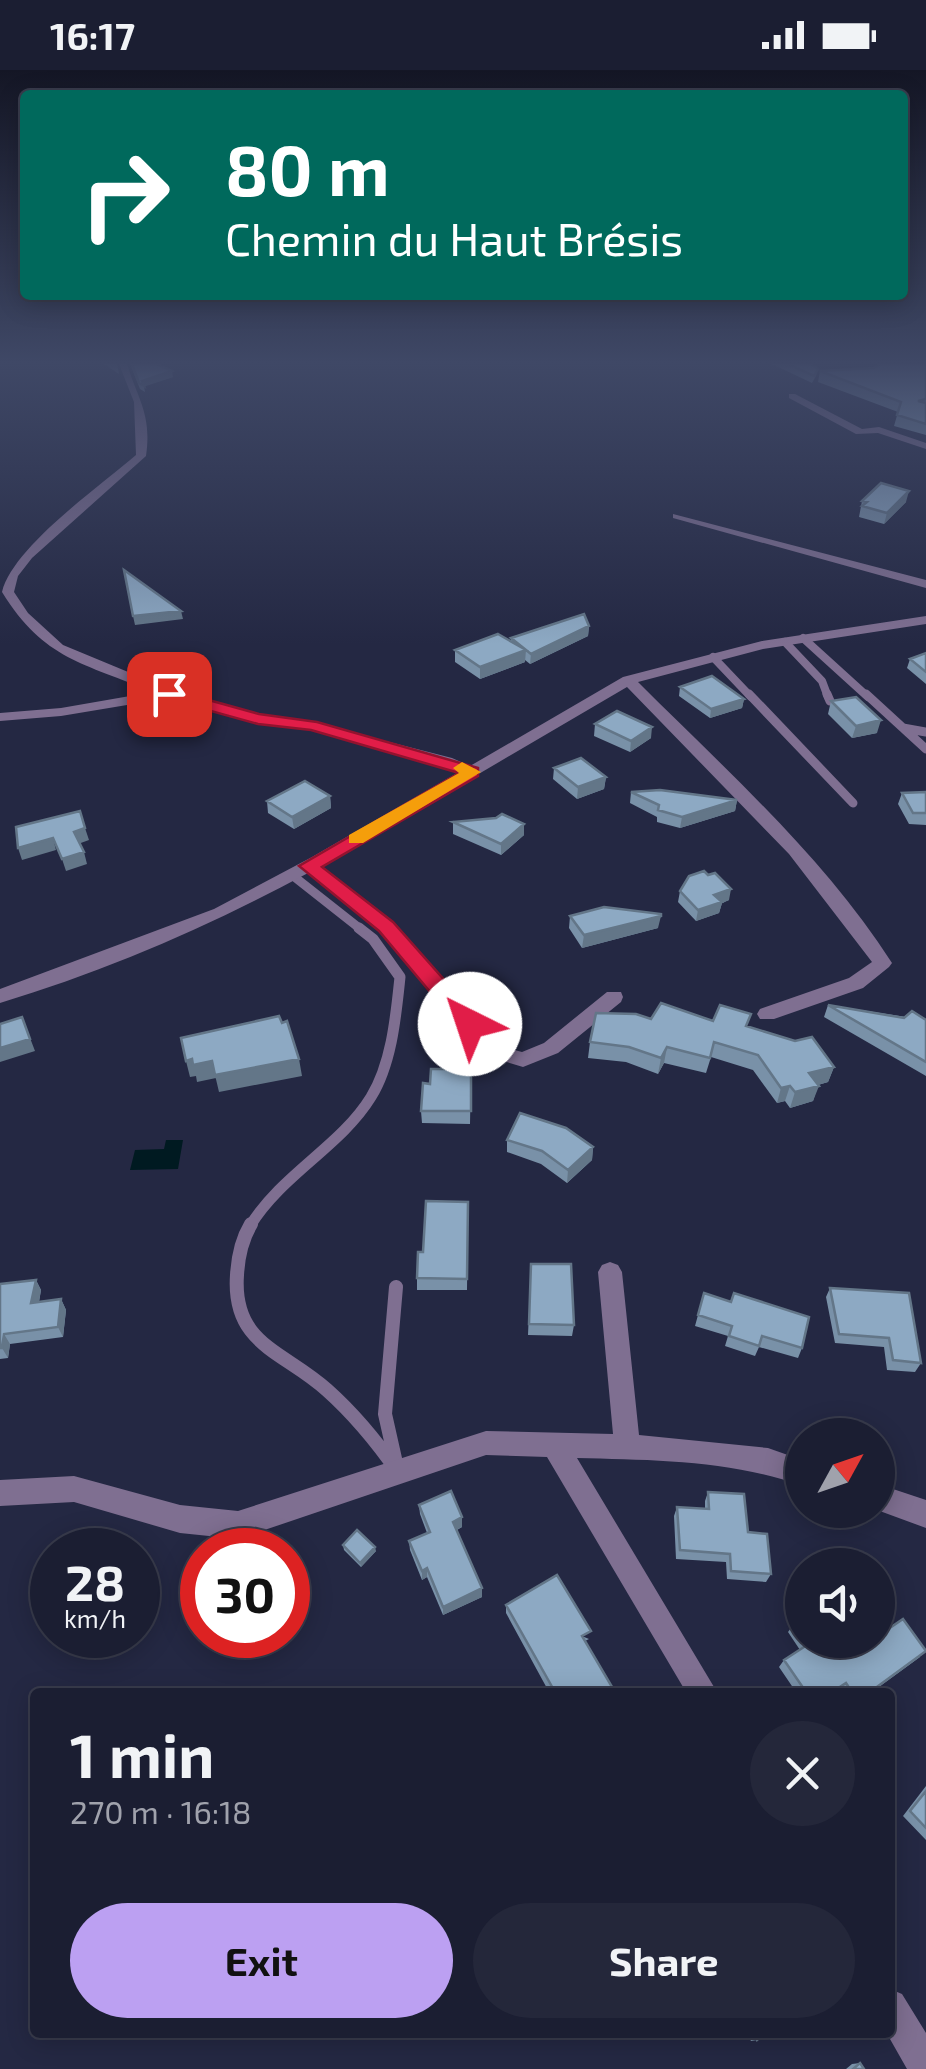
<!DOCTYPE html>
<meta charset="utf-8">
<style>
body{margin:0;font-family:"Exo 2",sans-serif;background:#24273a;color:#f1f3f6;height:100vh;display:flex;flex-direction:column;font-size:38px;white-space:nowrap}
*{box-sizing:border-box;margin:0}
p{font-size:32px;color:#a0a2ac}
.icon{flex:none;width:55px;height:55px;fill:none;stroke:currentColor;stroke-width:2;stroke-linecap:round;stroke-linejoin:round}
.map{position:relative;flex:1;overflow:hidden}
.drawer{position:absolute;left:30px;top:1618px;width:865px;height:350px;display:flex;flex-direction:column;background:#1b1e32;border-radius:10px;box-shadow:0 5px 25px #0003,0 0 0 2px #393c4d}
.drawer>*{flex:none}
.banner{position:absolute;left:20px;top:20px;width:888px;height:210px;border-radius:10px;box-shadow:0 5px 25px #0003,0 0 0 2px #393c4d;background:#00695c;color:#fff;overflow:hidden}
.needle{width:65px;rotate:50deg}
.tools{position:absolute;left:785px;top:1348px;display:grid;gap:20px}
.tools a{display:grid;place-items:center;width:110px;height:110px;border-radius:50%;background:#1b1e32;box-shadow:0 5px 25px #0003,0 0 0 2px #393c4d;font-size:50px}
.speed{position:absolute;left:30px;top:1458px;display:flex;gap:20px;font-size:50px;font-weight:700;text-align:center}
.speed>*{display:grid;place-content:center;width:130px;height:130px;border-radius:50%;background:#1b1e32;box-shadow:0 5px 25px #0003,0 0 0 2px #393c4d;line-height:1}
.speed small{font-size:25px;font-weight:400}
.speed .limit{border:15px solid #d22;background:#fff;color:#111}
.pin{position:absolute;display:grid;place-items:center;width:85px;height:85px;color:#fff;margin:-42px;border-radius:20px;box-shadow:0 5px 15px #0006}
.me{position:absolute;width:110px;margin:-55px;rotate:319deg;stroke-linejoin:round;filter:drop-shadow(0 0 8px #0008)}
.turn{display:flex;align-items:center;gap:35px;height:210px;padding:0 40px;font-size:45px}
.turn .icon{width:130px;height:130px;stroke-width:2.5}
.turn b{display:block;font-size:70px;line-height:85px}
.round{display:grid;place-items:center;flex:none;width:105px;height:105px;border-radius:52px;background:#24273a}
.head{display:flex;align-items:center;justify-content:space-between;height:170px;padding:0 40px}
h1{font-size:60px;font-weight:700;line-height:75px}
.primary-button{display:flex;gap:20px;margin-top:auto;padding:20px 40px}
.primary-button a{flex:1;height:115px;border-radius:60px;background:#bca0f2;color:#111;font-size:40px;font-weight:700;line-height:115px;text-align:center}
.primary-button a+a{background:#24273a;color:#f1f3f6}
.status{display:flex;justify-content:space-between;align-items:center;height:70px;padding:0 50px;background:#1b1e32;direction:ltr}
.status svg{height:28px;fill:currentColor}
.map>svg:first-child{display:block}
.water{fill:#001a21}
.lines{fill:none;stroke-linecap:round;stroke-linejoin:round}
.lane-far3{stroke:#7f6f91;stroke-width:8}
.lane-far2{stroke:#7f6f91;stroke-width:9}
.lane-far1{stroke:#7f6f91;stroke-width:11}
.lane{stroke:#7f6f91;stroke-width:14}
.street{fill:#7f6f91;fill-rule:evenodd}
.wall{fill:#7991a8}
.shaded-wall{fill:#637688}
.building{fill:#8da9c3;stroke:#637688;stroke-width:2.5}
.route{fill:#e11d48;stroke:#92132f;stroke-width:2.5}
.slow{fill:#f59e0b}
</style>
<div class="status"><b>16:17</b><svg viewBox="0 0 49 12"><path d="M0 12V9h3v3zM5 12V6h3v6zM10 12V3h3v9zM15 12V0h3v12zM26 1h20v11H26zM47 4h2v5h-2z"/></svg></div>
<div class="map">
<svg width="926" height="1999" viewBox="0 0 926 1999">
<rect width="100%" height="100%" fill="#242843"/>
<path class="water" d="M 166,1070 L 183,1070 L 178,1099 L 130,1100 L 135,1080 L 164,1079 Z"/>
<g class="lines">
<path class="lane-far3" d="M 803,568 L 868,627
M 785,572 L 822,611 L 828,627
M 713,587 L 751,627"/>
<path class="lane-far2" d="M 749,624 L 853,733
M 827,624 L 830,631
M 866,624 L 926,679
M 903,658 L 926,662
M 292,805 L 363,861"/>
<path class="lane-far1" d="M 250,1156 C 282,1104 341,1076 371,1027 C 392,993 396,945 400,907 L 373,869 L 359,858"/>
<path class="lane" d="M 251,1154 C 242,1169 238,1187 237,1205 C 232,1275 284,1281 327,1320 C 354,1344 377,1372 398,1402 L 385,1344 L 396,1217"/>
<path class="street" d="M 119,294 L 127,294 C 138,330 152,344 146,386 L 32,488 L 18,506 L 14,522 L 28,543 L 63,575 L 174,621 L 259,645 L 311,652 L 452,688 L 470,696 L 623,607 L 762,571 L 926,546 L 926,554 L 763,579 L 638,612 C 726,700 824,787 892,893 L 889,897 L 863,918 L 774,949 L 760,949 L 757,944 L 760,939 L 849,908 L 872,892 L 789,784 L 627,617 L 320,797 L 392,852 L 507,978 L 522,982 L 544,973 L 607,922 L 621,922 L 623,927 L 621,932 L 558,983 L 523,997 L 493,988 L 380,860 L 308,803 C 210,856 107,901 0,933 L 0,919 L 214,839 L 312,787 L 459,702 L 442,694 L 311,660 L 258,653 L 169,628 L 61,646 L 0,651 L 0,643 L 61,638 L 153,622 C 84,593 44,590 2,522 C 13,477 99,417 136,385 L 134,332 Z
M 789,324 L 795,324 L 862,359 L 879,357 L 926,373 L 926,379 L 878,363 L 856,364 L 789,328 Z
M 673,444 L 926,510 L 926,518 L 673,448 Z
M 610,1192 L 618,1195 L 622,1202 L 639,1365 L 768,1378 L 802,1390 L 802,1416 C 731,1390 652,1390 577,1388 L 717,1622 L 686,1622 L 547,1387 L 486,1385 L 238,1469 L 180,1463 L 74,1432 L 0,1436 L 0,1410 L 74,1406 L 180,1435 L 238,1441 L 486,1361 L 613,1364 L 598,1202 L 602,1195 Z
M 878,1414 L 926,1430 L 926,1458 L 877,1440 Z
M 890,1919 L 902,1924 L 926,1963 L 926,1999 L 907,1999 L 886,1962 L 890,1962 Z"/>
</g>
<path class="wall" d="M 104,294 L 117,294 L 119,304 Z
M 130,294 L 157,294 L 173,307 L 144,316 L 145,322 L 140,319 Z
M 772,294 L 811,294 L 818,299 L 816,306 L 812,313 Z
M 926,294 L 926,365 L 894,356 L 898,342 L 818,312 L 820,301 Z
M 862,431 L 906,432 L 884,454 L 859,447 Z
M 589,556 L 588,566 L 530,594 L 525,590 L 525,592 L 480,609 L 455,592 L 455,580 L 511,571 L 511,568 Z
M 926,583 L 926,614 L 907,598 L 910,589 Z
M 680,617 L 744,629 L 742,638 L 710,648 L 679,626 Z
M 831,631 L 877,663 L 852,668 L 828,644 Z
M 595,654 L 651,668 L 630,682 L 594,666 Z
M 554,698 L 606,707 L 604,719 L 577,729 L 553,709 Z
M 631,722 L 737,730 L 735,741 L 680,758 L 657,752 L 657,747 L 630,733 Z
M 926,722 L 926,755 L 909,754 L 898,734 L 902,723 Z
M 330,726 L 331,738 L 294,759 L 268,743 L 267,731 Z
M 453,752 L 524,754 L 524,765 L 501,785 L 453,764 Z
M 680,821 L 729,830 L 722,833 L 719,843 L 696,851 L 678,832 Z
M 570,846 L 658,858 L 582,878 L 569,858 Z
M 828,935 L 926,950 L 926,1006 L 824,947 Z
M 651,949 L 713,951 L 747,957 L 834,997 L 828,1012 L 818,1015 L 813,1031 L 790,1038 L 785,1031 L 777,1033 L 753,1000 L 711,987 L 706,1003 L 664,993 L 658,1004 L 626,992 L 588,988 L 590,972 Z
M 471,999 L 470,1054 L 422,1053 L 421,1041 L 430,1014 Z
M 507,1070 L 593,1077 L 592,1090 L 567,1113 L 541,1094 L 507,1082 Z
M 468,1132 L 467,1220 L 417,1220 L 417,1208 L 423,1182 Z
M 531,1194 L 574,1255 L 572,1266 L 528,1265 Z
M 36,1210 L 41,1220 L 39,1232 L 61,1229 L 66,1240 L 63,1267 L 10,1274 L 8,1288 L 0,1289 L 0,1214 Z
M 830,1218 L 921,1293 L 915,1302 L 887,1300 L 884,1277 L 835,1273 L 826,1227 Z
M 704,1223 L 802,1278 L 798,1288 L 759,1277 L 755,1286 L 725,1276 L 728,1266 L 695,1256 Z
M 708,1422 L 748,1462 L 771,1504 L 766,1512 L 727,1509 L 726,1492 L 676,1489 L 674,1446 L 677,1437 L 705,1439 L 705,1431 Z
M 419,1435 L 462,1457 L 457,1460 L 482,1527 L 443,1545 L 427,1507 L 422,1510 L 410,1480 L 409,1471 L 427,1463 L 420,1444 Z
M 343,1475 L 376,1481 L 361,1497 L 344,1480 Z
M 506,1535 L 589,1569 L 585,1571 L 615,1622 L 549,1622 L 506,1543 Z
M 793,1555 L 857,1580 L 920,1587 L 872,1622 L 842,1622 L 840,1620 L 836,1622 L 796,1622 L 779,1597 L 784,1590 L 800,1580 L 788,1562 Z
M 926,1716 L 926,1770 L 903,1746 Z
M 746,1962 L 766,1962 L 757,1970 L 751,1971 Z
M 860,1993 L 864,1999 L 846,1999 L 852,1994 Z"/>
<path class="shaded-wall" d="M 172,301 L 173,307 L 143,317 L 142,311 Z
M 909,421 L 906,432 L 884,454 L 887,443 Z
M 181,541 L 183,549 L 135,555 L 133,546 Z
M 589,556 L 588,566 L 530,594 L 531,584 Z
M 526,580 L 525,592 L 480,609 L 480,597 Z
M 744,629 L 742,638 L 710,648 L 711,639 Z
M 881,650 L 877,663 L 852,668 L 856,656 Z
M 652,657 L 651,668 L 630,682 L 631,671 Z
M 606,707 L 604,719 L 577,729 L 578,717 Z
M 330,726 L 331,738 L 294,759 L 292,747 Z
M 737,730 L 735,741 L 680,758 L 682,747 Z
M 524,754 L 524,765 L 501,785 L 501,774 Z
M 85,758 L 89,770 L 78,774 L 74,762 Z
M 53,768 L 56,780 L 22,790 L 18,778 Z
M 84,782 L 87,794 L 66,801 L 62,789 Z
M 731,819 L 729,830 L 722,833 L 719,843 L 696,851 L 698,840 L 714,825 Z
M 661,846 L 658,858 L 582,878 L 584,865 Z
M 22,947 L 35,981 L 0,992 L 0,978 Z
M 667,977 L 664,993 L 658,1004 L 661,988 Z
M 192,989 L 212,991 L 216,1008 L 197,1012 L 196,1006 L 190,1007 L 186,991 Z
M 299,989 L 302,1006 L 219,1022 L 215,1005 Z
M 834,997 L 828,1012 L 804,1019 L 809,1003 Z
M 790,1016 L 785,1031 L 777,1033 L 781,1018 Z
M 819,1016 L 813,1031 L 790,1038 L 795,1022 Z
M 593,1077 L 592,1090 L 567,1113 L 568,1100 Z
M 36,1210 L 41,1220 L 37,1243 L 31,1233 Z
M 61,1229 L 66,1240 L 63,1267 L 58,1257 Z
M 4,1264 L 10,1274 L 8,1288 L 2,1278 Z
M 462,1447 L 462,1457 L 454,1461 L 453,1452 Z
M 375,1477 L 376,1481 L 361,1497 L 360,1493 Z
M 427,1498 L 427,1507 L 422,1510 L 422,1501 Z
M 482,1518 L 482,1527 L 443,1545 L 443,1537 Z"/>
<path class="building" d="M 132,294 L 157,294 L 172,301 L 142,311 L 144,316 L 139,313 Z
M 788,294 L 811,294 L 818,299 L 814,306 Z
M 880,294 L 926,294 L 926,329 L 918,331 L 926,333 L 926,354 L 897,345 L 901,332 L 820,301 L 874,298 Z
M 881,413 L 909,421 L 887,443 L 862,436 L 867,432 L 862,431 Z
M 124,500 L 181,541 L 133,546 Z
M 584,544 L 589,556 L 531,584 L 511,568 Z
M 498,564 L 526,580 L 480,597 L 455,580 Z
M 926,583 L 926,602 L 910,589 Z
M 712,606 L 744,629 L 711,639 L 680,617 Z
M 856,627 L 881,650 L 856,656 L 831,631 Z
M 617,641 L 652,657 L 631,671 L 595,654 Z
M 581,688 L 606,707 L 578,717 L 554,698 Z
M 305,711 L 330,726 L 292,747 L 267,731 Z
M 660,720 L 737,730 L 682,747 L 658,740 L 659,735 L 631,722 Z
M 926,722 L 926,743 L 913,743 L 902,723 Z
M 80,741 L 85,758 L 74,762 L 84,782 L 62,789 L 53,768 L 18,778 L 16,757 Z
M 502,744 L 524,754 L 501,774 L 453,752 L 496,748 Z
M 704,801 L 708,805 L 715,803 L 731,819 L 714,825 L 722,832 L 698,840 L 680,821 L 689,806 Z
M 604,837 L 661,844 L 661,846 L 584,865 L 570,846 Z
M 661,933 L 713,951 L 720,935 L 751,944 L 746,956 L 795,971 L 812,967 L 834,997 L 809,1003 L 819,1016 L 795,1022 L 790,1016 L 781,1018 L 758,985 L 714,972 L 710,988 L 667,977 L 661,988 L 629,977 L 590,972 L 596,943 L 636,944 L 651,949 Z
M 828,935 L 904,948 L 912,941 L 926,950 L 926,992 Z
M 279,946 L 282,953 L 287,951 L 299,989 L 215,1005 L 212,991 L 193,995 L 192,989 L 186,991 L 181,968 Z
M 22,947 L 30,969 L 0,978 L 0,954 Z
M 431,999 L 471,999 L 471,1041 L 421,1041 L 423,1013 L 430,1014 Z
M 520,1043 L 566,1058 L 593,1077 L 568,1100 L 542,1081 L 507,1070 Z
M 426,1131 L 468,1132 L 467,1209 L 417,1208 L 418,1182 L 423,1182 Z
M 531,1194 L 571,1194 L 574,1255 L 529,1254 Z
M 36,1210 L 31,1233 L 61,1229 L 58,1257 L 4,1264 L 2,1278 L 0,1278 L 0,1214 Z
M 830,1218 L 909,1223 L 921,1293 L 893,1290 L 889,1268 L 839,1264 Z
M 704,1223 L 731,1232 L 734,1223 L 809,1247 L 802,1278 L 762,1266 L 759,1276 L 729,1266 L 732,1256 L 698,1245 Z
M 451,1421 L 462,1447 L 453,1452 L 482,1518 L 443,1537 L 427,1498 L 422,1501 L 409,1471 L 430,1462 L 419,1435 Z
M 708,1422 L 744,1424 L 748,1462 L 767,1464 L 771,1504 L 731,1501 L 730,1484 L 680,1480 L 677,1437 L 709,1439 Z
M 357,1460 L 375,1477 L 360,1493 L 343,1475 Z
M 557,1505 L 591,1561 L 582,1566 L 615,1622 L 555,1622 L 506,1535 Z
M 802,1549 L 802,1569 L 793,1555 Z
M 903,1549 L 926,1581 L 870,1622 L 852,1622 L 846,1613 L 832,1622 L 806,1622 L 784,1590 L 807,1575 L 803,1570 L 850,1570 L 857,1580 L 872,1570 L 878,1570 L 878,1566 Z
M 926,1721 L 926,1758 L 910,1741 Z
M 753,1962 L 766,1962 L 757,1970 Z
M 860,1993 L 864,1999 L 853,1999 Z"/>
<linearGradient id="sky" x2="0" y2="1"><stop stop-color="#141625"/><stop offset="0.51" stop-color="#3f4866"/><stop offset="1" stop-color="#3f4866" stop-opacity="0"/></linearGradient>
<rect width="926" height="574" fill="url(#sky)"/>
<path class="route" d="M 169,619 L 259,644 L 317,652 L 478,698 L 478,706 L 322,797 L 393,852 L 478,948 L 481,954 L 478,960 L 462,960 L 379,861 L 299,796 L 459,703 L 311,660 L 258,654 L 164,628 L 161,624 Z"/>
<path class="slow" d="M 462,692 L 481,702 L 363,773 L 349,773 L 349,765 L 459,703 L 453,698 Z"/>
</svg>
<div class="tools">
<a><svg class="needle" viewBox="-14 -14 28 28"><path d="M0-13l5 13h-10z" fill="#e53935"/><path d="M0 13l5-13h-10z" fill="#a0a2ac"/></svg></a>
<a><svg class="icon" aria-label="sound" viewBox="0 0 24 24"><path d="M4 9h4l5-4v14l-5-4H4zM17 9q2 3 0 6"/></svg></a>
</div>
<div class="speed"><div>28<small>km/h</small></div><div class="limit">30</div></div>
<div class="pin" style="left:169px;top:624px;background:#d93025"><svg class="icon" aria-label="arrive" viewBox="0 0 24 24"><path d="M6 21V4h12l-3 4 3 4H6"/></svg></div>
<svg class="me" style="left:470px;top:954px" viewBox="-20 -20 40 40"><circle r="19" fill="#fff"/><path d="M0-13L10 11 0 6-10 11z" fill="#e11d48"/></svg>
<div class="banner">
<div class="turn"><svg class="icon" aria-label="right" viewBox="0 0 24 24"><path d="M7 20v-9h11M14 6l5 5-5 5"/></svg><div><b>80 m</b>Chemin du Haut Brésis</div></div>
</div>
<section class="drawer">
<div class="head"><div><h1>1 min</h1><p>270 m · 16:18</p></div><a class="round"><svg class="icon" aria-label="close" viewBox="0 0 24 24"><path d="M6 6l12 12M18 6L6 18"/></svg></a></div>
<div class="primary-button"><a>Exit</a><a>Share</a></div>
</section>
</div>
